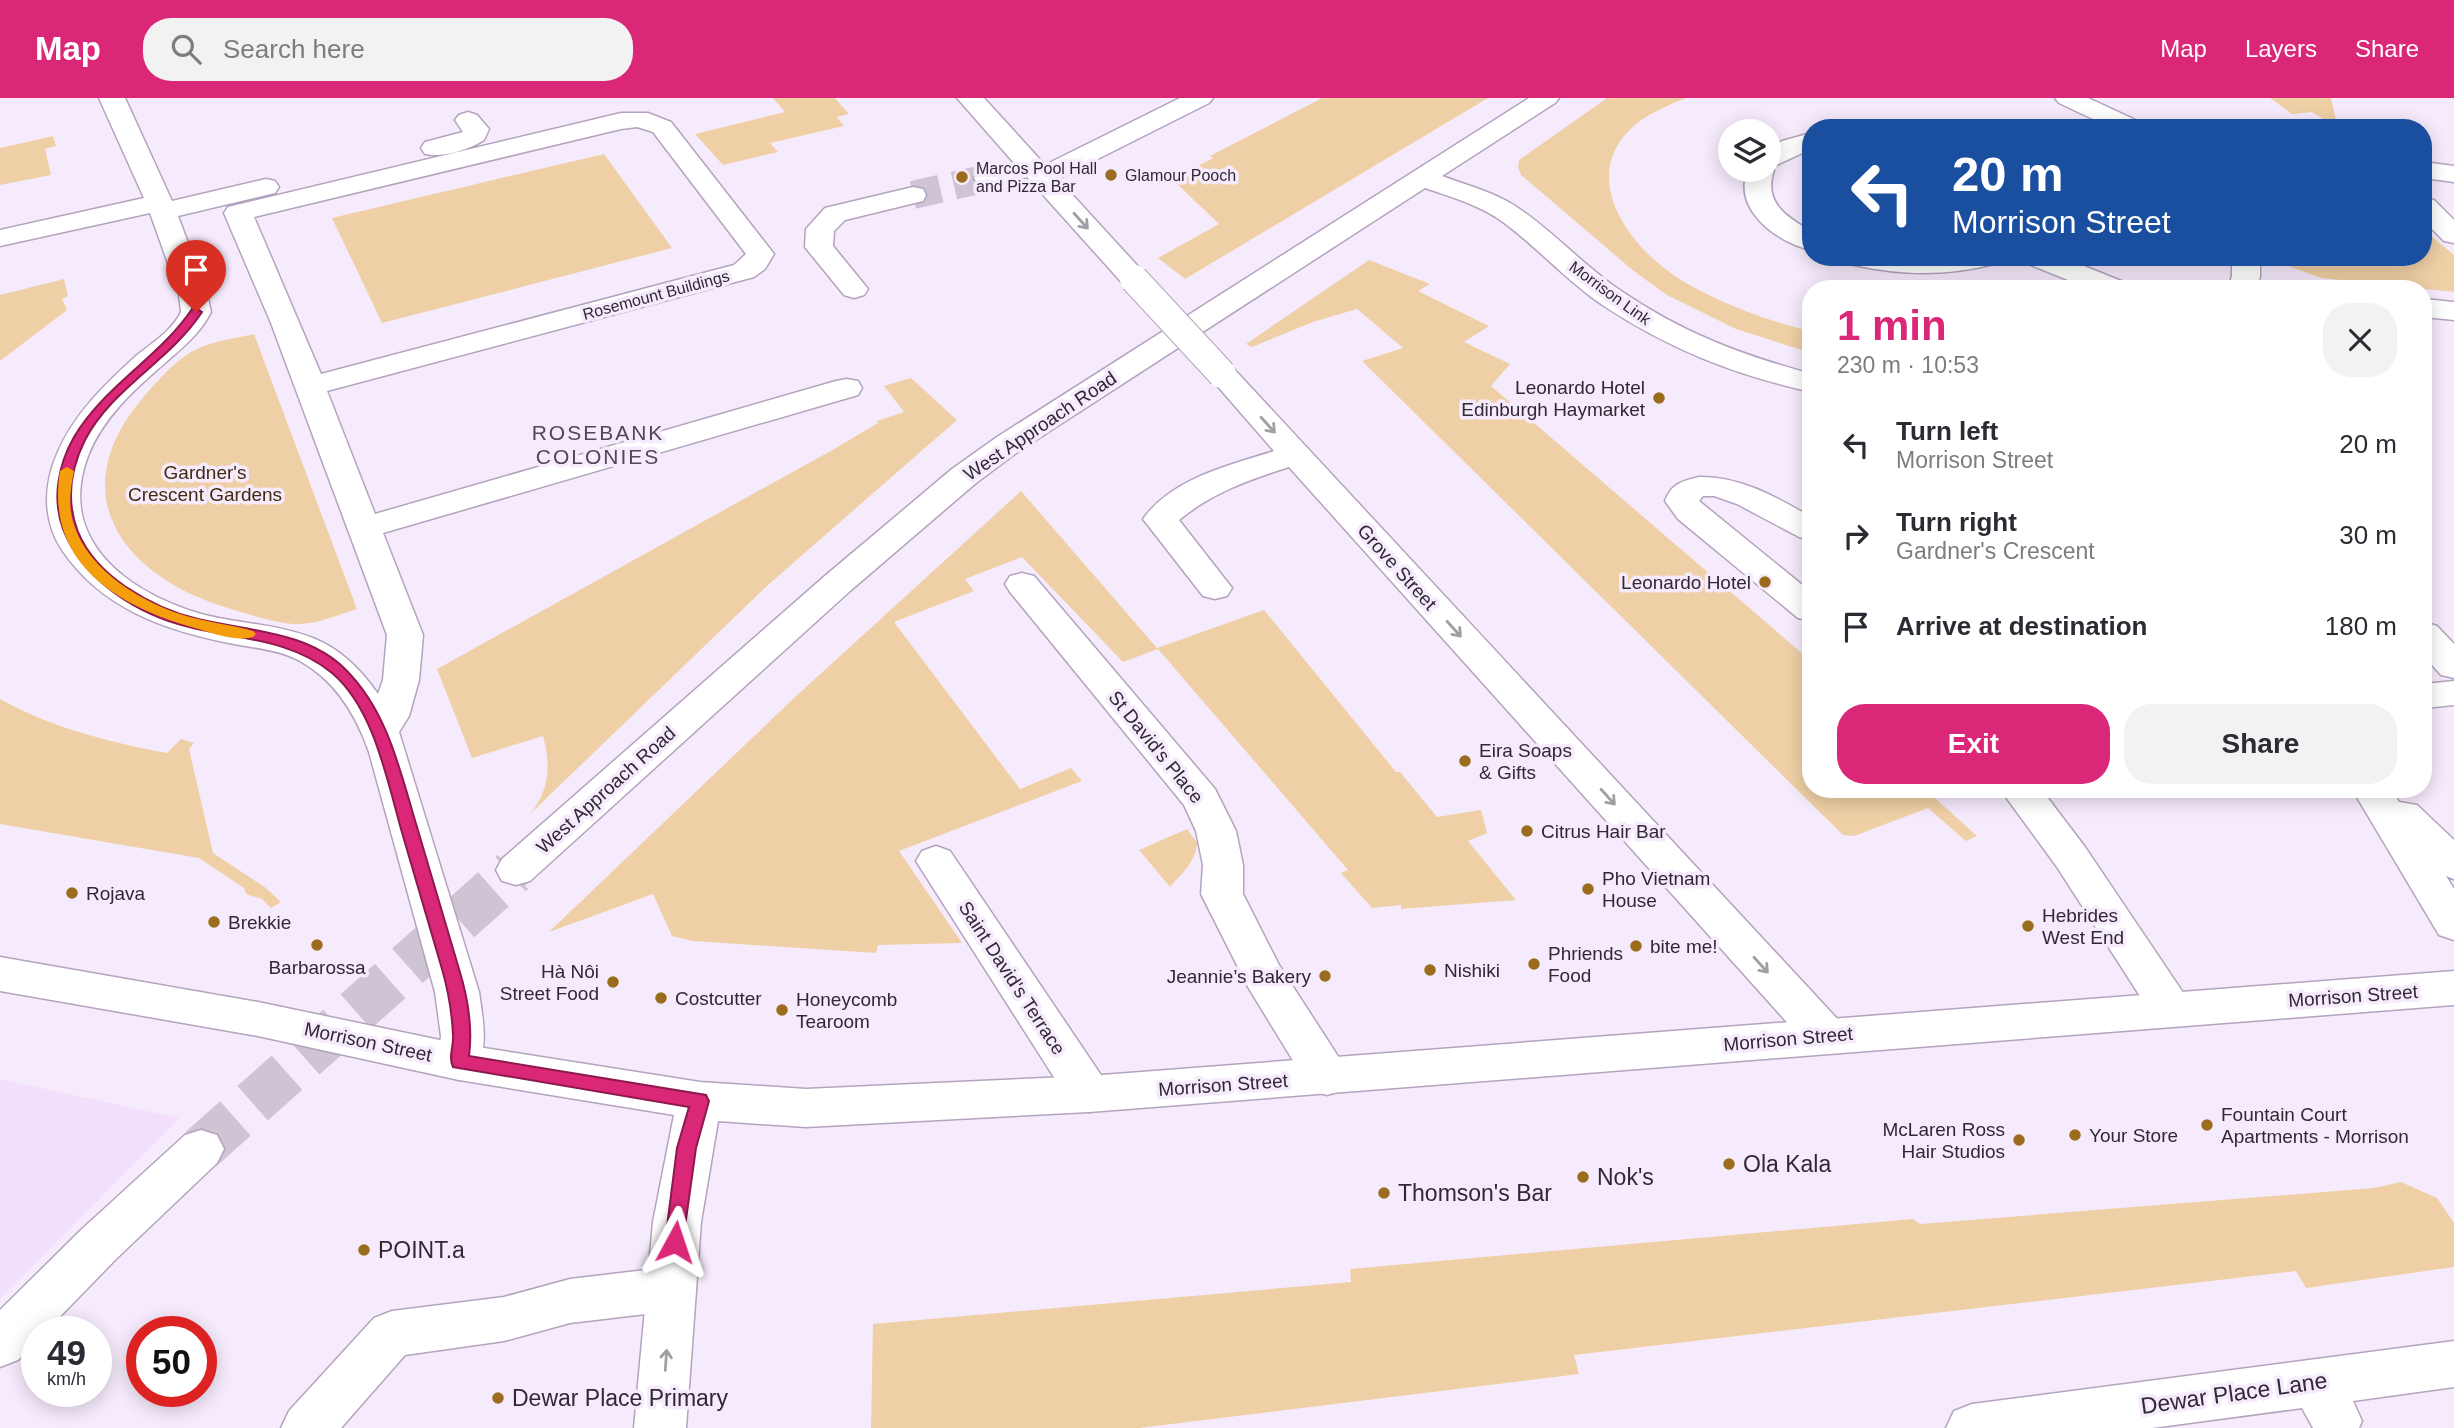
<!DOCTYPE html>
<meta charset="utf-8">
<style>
body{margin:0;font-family:Arial,sans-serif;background:#f2f2f3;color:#2b2b33;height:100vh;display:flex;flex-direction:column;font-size:26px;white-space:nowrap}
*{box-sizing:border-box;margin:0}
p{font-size:23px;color:#7c7c81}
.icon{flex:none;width:38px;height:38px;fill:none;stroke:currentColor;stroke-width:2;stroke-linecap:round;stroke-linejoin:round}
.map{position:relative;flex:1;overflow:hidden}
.details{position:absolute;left:1802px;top:182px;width:630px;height:518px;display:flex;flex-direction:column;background:#fff;border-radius:28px;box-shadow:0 4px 18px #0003}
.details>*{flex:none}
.banner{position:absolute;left:1802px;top:21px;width:630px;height:147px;border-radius:28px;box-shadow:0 4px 18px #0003;background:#1a4fa0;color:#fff;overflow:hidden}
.tools{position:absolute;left:1718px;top:21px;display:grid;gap:14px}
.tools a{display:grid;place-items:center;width:63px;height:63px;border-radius:50%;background:#fff;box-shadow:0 4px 18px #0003;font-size:35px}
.speed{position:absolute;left:21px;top:1218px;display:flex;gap:14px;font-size:35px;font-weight:700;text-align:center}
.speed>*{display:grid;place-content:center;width:91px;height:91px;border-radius:50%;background:#fff;box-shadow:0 4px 18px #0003;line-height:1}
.speed small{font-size:18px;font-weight:400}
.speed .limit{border:10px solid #d22;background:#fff;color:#111}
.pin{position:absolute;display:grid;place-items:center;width:60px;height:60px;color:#fff;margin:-72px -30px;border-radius:50% 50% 50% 0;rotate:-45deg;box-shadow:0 0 7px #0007}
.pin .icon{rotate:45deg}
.me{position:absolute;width:77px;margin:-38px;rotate:5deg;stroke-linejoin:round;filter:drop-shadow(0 0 5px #0008)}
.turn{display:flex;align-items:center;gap:24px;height:147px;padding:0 35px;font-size:32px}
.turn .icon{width:91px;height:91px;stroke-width:2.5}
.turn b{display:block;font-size:49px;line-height:60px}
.round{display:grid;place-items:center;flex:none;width:74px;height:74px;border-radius:28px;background:#f2f2f3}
.overview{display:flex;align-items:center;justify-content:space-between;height:119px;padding:0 35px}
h1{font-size:42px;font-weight:800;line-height:52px;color:#db2777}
.action{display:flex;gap:14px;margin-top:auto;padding:14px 35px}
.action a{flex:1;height:80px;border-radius:28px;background:#db2777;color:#fff;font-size:28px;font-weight:800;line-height:80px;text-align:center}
.action a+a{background:#f2f2f3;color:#2b2b33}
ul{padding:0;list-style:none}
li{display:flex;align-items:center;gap:21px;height:91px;padding:0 35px}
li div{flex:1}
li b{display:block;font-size:26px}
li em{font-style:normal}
header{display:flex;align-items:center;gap:42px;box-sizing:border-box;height:98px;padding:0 35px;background:#db2777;color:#fff}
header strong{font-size:33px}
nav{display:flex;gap:38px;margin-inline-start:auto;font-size:24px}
.search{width:490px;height:63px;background:#f2f2f3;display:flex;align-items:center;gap:18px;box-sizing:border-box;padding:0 24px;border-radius:28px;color:#7c7c81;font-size:26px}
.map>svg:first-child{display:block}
.built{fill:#f1dffb}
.green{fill:#efd0a6}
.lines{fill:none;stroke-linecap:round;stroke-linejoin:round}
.minor-tunnel-far2{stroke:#cec4d4;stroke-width:28;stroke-dasharray:28 14;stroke-linecap:butt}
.minor-tunnel-far1{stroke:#cec4d4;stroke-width:36;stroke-dasharray:36 18;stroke-linecap:butt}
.minor-tunnel{stroke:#cec4d4;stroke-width:46;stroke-dasharray:46 23;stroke-linecap:butt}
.minor-casing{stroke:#b4a3be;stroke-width:3}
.major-casing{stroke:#b4a3be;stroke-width:3}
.minor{fill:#fff;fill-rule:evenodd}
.major{fill:#fff;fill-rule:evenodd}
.minor-bridge-casing{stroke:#b4a3be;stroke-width:30;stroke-linecap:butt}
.minor-bridge{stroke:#fff;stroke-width:28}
.oneway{stroke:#a29fa4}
.route{fill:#db2777;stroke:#8e194d;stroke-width:2}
.slow{fill:#f59e0b}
.poi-dot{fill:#9c6c1e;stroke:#f6ebfc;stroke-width:2.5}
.labels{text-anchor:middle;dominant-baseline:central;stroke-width:7;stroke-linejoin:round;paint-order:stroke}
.far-poi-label{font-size:16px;fill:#302934;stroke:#f6ebfc;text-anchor:start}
.far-street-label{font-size:16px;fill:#302934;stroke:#f6ebfc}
.poi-label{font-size:19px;fill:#302934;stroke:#f6ebfc;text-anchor:start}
.street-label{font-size:19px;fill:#302934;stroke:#f6ebfc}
.park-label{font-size:19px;fill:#3f2c10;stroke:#f6ebfc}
.neighbourhood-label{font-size:21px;letter-spacing:2px;fill:#54455c;stroke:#f6ebfc}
.near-poi-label{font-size:23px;fill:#302934;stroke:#f6ebfc;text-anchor:start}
.near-street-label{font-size:23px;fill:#302934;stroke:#f6ebfc}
</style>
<header>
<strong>Map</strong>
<div class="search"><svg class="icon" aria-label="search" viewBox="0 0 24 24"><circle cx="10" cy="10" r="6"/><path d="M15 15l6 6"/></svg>Search here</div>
<nav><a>Map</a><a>Layers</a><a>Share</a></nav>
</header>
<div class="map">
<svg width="2454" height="1330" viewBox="0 0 2454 1330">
<rect width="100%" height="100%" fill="#f6ebfc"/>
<path class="built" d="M 0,981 L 179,1020 L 0,1200 Z"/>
<path class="green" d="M 773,0 L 835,0 L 849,16 L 837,19 L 844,28 L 770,45 L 778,54 L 723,67 L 695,36 L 785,14 Z
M 1322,0 L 1488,0 L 1185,181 L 1158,160 L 1219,126 L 1174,83 L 1177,79 L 1213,60 L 1210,58 Z
M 1607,0 L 1686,0 C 1669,7 1649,15 1635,27 C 1576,77 1629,149 1678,180 C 1714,203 1770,224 1811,233 L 1811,255 L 1736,231 L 1667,197 L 1635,174 L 1521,77 L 1518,69 L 1519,62 Z
M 2270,0 L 2331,0 L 2338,30 L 2312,14 L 2292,16 Z
M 53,38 L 56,48 L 45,51 L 51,77 L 0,87 L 0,50 Z
M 604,56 L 672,150 L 382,225 L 332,120 Z
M 2424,132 L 2454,157 L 2454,194 L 2321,180 L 2285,167 L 2281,159 L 2424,159 Z
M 1369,162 L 1430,186 L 1418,193 L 1489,228 L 1464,244 L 1510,266 L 1491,288 L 1811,563 L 1811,691 L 1925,691 L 1977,738 L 1966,743 L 1928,710 L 1854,738 L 1843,737 L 1362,263 L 1403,250 L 1357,211 L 1313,224 L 1252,249 L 1246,246 Z
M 64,181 L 68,198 L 62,201 L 67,212 L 0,263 L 0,197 Z
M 254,236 L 357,511 C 340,516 319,525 301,526 C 281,527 247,516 228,510 C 124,479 61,397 142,301 C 157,283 176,261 197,251 C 214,243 236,240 254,236 Z
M 911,280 L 957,322 L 768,487 L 530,716 C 550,691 551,668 543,638 L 472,660 L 437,571 L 834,351 L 878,325 L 877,323 L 904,314 L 884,288 Z
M 1021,393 L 1157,550 L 1264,512 L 1396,674 L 1400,674 L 1437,719 L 1481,712 L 1487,735 L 1468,743 L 1516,802 L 1401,811 L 1401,807 L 1372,810 L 1341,775 L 1348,772 L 1158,551 L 1123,564 L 1022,459 L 965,481 L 974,493 L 894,524 L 1020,691 L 1071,670 L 1082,683 L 899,753 L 962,845 L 878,847 L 876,855 L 693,843 L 672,838 L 653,796 L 549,834 L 794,600 Z
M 0,601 C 52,630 109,644 167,655 L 181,641 L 194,645 L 189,651 L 213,755 L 266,790 L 281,804 L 271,810 L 262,801 L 246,796 L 244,790 L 199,760 L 0,726 Z
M 1187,731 L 1197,744 C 1197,763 1181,776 1170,789 L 1139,752 Z
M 2401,1084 L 2437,1100 L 2454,1125 L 2454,1169 L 2306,1190 L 2296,1173 L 1574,1257 L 1579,1276 L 1139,1330 L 871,1330 L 873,1226 L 1351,1184 L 1350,1171 L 1913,1121 L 1920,1126 L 2374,1090 Z"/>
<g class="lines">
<path class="minor-tunnel-far2" d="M 913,97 L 987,80"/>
<path class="minor-tunnel-far1" d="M 511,776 L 516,772"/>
<path class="minor-tunnel" d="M 201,1051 L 513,774"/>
<g class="minor-casing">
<path id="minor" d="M 99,0 L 125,0 L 172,103 L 266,81 L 275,83 L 279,89 L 275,95 L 178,118 L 207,196 L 211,214 C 200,236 183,249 165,265 C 135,291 103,319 88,358 C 56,443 128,494 201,516 C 239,526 279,526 315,541 C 342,552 362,573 378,596 L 383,582 L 387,537 L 271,225 L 224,115 L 228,109 L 621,15 L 648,15 L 671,24 L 774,156 L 765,171 L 754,179 L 327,293 L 375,416 L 836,283 L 847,281 L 858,283 L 862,290 L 858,297 L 383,435 L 423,537 L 419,582 L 409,618 L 399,634 L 479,894 C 483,923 489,949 475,977 L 459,982 L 443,977 L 437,964 L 441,938 L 435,894 L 369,654 C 356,617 336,583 300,563 C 278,551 253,550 229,545 C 164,532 101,510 62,452 C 43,423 43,388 57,356 C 73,317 105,286 136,258 C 152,245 172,233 181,214 L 179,196 L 150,115 L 0,148 L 0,132 L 144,100 ZM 637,29 L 653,34 L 746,156 L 734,167 L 321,276 L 254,119 L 621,31 Z
M 957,0 L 984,0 L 1045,67 L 1180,0 L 1213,0 L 1209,5 L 1058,81 L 1144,175 L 1148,181 L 1144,187 L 1134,190 L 1124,187 L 1027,79 L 987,88 L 978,86 L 974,80 L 978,74 L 1015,66 Z
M 1529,0 L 1559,0 L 1555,5 L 1442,78 C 1469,88 1498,95 1521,112 C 1556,136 1585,169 1621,193 C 1683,235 1739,256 1811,276 L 1811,294 C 1732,276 1669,251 1601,206 C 1566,182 1537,149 1503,124 C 1480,107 1451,99 1425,90 L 1019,353 L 976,385 L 850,493 L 530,783 L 516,787 L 502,783 L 496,772 L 502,761 L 826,477 L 952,371 L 997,339 Z
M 2055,0 L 2088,0 L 2142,25 L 2146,30 L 2112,30 L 2059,5 Z
M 468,14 L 477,17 L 489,31 L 484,42 C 469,52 442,60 425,56 L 421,50 L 425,44 L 463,34 L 455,22 L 459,17 Z
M 1811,35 L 1811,51 L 1772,69 L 1774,72 C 1763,104 1786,119 1811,133 L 1811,152 C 1776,144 1732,111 1748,72 L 1769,72 L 1769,51 L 1782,43 Z
M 2424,64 L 2454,68 L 2454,84 L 2424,80 Z
M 913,89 L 923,91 L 926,97 L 923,103 L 845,122 L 834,133 L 833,148 L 868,191 L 864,197 L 854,200 L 844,197 L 805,149 L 806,131 L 825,110 Z
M 2424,100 L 2434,102 L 2454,122 L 2454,145 L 2444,143 L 2424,123 Z
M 1840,159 L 2002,159 L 1998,165 C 1949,178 1904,178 1854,167 L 1844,165 Z
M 2022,159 L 2062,159 L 2126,185 L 2130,191 L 2090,191 L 2026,165 Z
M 2232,159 L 2260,159 L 2260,178 L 2257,191 L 2228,191 L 2232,178 Z
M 2424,201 L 2454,204 L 2454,222 L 2424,219 Z
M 1222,267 L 1233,270 L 1842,926 L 1848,938 L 1842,950 L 1826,955 L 1810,950 L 1289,369 C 1248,382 1212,395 1179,422 L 1232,490 L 1227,498 L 1215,501 L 1203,498 L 1143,421 C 1172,380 1230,367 1274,353 L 1207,276 L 1211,270 Z
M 1699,379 C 1740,378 1776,399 1811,419 L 1811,442 L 1799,439 L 1737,406 L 1714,398 L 1703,398 L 1699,403 L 1811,494 L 1811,523 L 1798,520 L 1678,421 L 1665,403 C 1671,386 1682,383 1699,379 Z
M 1022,475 L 1034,478 L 1215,691 L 1236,733 L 1243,767 L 1243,796 L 1279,867 L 1343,966 L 1349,979 L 1343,992 L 1327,997 L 1311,992 L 1248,889 L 1201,796 L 1203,767 L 1196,733 L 1184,707 L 1010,494 L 1005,486 L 1010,478 Z
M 2424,524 L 2437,528 L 2454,546 L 2454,580 L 2441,577 L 2424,558 Z
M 2454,583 L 2454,607 L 2424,610 L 2424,586 Z
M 2000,691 L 2041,691 L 2085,749 L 2186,899 L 2193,911 L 2186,923 L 2171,928 L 2156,923 L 2057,769 Z
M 2352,691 L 2391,691 L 2399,704 L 2417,707 L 2454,742 L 2454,781 L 2446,778 L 2454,791 L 2454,842 L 2439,837 Z
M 936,748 L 950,753 L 1105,983 L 1112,996 L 1105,1009 L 1089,1014 L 1073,1009 L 916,763 L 922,753 Z
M 201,1032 L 217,1037 L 224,1051 L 217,1065 L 116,1161 L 45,1234 L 37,1234 L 37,1243 L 18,1262 L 0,1269 L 0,1212 L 82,1131 L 185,1037 Z
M 671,1169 L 688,1176 L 696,1191 L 688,1206 L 671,1213 L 570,1225 L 504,1243 L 405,1257 L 341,1330 L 281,1330 L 289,1313 L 374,1220 L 392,1213 L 504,1199 L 570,1181 Z
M 2454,1243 L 2454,1289 L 2353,1303 L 2362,1323 L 2359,1330 L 2313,1330 L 2302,1310 L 2152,1330 L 1946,1330 L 1954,1313 L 1972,1306 Z"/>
</g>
<g class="major-casing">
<path id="major" d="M 0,859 L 258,904 L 459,946 L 700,984 L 806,991 L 1089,978 L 2454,873 L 2454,907 L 1089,1014 L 806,1029 L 718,1023 L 701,1124 L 686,1330 L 634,1330 L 653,1124 L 674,1017 L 459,982 L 258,938 L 0,893 Z"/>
</g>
<use href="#minor" class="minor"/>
<use href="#major" class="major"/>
<g class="minor-bridge-casing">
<path id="minor-bridge" d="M 1134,181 L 1222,276"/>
</g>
<use href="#minor-bridge" class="minor-bridge"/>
</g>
<defs><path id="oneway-shaft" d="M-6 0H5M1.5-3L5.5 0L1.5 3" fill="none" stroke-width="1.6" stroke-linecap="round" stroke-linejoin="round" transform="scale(1.75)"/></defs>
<g class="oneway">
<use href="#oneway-shaft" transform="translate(1081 123) rotate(48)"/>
<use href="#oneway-shaft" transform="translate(1268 327) rotate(48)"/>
<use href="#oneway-shaft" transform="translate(1454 531) rotate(48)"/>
<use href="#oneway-shaft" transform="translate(1608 699) rotate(48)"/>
<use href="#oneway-shaft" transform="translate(1761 867) rotate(48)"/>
<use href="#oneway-shaft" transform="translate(666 1262) rotate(-86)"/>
</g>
<path class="route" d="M 196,210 L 202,214 C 170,263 112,290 85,342 C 70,372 66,403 78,434 C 88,458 105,475 126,489 C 147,503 172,515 198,521 C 247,533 308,533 346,572 C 388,614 400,673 417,729 C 431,776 445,824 459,871 C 468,900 473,928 469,958 L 706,997 L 709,1003 L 696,1050 L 682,1150 L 675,1153 L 668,1150 L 665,1144 L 677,1050 L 689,1009 L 453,969 C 448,959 454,948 453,937 C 452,914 448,892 442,871 C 429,827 416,783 403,738 C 388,687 375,611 332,575 C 292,542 241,541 193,530 C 139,518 83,483 63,431 C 52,401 58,367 74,339 C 104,288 159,260 192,211 Z"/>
<path class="slow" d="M 67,369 L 74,373 C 71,387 69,401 71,415 C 80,466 135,501 180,516 C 204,524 229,526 253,533 L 256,536 L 253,539 C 237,544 211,535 195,530 C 117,508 45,465 60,373 Z"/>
<g class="poi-dot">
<circle cx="1111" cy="77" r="7"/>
<circle cx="962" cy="79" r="7"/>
<circle cx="1659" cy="300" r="7"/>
<circle cx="1765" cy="484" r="7"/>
<circle cx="1465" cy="663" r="7"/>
<circle cx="1527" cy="733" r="7"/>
<circle cx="1588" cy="791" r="7"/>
<circle cx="72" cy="795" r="7"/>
<circle cx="214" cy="824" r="7"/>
<circle cx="2028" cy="828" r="7"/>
<circle cx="317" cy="847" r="7"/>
<circle cx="1636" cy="848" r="7"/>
<circle cx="1534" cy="866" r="7"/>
<circle cx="1430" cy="872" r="7"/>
<circle cx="1325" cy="878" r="7"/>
<circle cx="613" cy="884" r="7"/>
<circle cx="661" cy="900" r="7"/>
<circle cx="782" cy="912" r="7"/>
<circle cx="2207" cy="1027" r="7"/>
<circle cx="2075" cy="1037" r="7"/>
<circle cx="2019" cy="1042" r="7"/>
<circle cx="1729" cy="1066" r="7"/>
<circle cx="1583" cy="1079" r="7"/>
<circle cx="1384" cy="1095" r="7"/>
<circle cx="364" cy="1152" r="7"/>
<circle cx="498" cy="1300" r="7"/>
</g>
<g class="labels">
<g class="far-poi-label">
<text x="976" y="70">Marcos Pool Hall<tspan x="976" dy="18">and Pizza Bar</tspan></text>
<text x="1125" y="77">Glamour Pooch</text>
</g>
<g class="far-street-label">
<text transform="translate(1610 195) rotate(36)">Morrison Link</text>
<text transform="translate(656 197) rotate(-15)">Rosemount Buildings</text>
</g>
<g class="poi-label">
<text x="1645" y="289" text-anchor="end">Leonardo Hotel<tspan x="1645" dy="22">Edinburgh Haymarket</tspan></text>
<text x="1751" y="484" text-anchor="end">Leonardo Hotel</text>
<text x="1479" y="652">Eira Soaps<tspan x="1479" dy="22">&amp; Gifts</tspan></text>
<text x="1541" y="733">Citrus Hair Bar</text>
<text x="1602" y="780">Pho Vietnam<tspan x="1602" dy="22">House</tspan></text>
<text x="86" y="795">Rojava</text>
<text x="2042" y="817">Hebrides<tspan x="2042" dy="22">West End</tspan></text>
<text x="228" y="824">Brekkie</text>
<text x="1650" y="848">bite me!</text>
<text x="1548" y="855">Phriends<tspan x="1548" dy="22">Food</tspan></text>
<text x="317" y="869" text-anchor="middle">Barbarossa</text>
<text x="1444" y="872">Nishiki</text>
<text x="599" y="873" text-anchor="end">Hà Nôi<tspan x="599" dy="22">Street Food</tspan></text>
<text x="1311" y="878" text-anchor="end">Jeannie’s Bakery</text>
<text x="675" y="900">Costcutter</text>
<text x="796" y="901">Honeycomb<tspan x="796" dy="22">Tearoom</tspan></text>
<text x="2221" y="1016">Fountain Court<tspan x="2221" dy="22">Apartments - Morrison</tspan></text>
<text x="2005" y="1031" text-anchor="end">McLaren Ross<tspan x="2005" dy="22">Hair Studios</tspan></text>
<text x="2089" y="1037">Your Store</text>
</g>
<g class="street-label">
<text transform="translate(1040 328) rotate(-34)">West Approach Road</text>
<text transform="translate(1397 469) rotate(48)">Grove Street</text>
<text transform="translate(1156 649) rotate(51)">St David's Place</text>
<text transform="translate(606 692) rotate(-42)">West Approach Road</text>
<text transform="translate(1012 880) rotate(57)">Saint David's Terrace</text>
<text transform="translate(2353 898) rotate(-4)">Morrison Street</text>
<text transform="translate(1788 941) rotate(-5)">Morrison Street</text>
<text transform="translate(368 944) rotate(12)">Morrison Street</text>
<text transform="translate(1223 987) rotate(-4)">Morrison Street</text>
</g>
<g class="park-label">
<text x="205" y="374">Gardner's<tspan x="205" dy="22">Crescent Gardens</tspan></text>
</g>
<g class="neighbourhood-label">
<text x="598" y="334">ROSEBANK<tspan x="598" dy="24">COLONIES</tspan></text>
</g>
<g class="near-poi-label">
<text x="1743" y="1066">Ola Kala</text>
<text x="1597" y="1079">Nok's</text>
<text x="1398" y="1095">Thomson's Bar</text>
<text x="378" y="1152">POINT.a</text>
<text x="512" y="1300">Dewar Place Primary</text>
</g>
<g class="near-street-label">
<text transform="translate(2234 1295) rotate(-8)">Dewar Place Lane</text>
</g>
</g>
</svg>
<div class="tools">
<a><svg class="icon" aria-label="layers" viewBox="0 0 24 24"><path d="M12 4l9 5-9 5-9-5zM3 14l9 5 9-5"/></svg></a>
</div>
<div class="speed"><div>49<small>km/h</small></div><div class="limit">50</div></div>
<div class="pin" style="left:196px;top:214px;background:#d93025"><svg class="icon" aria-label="arrive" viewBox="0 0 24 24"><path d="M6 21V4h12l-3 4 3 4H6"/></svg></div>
<svg class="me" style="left:675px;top:1144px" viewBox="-20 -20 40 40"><path d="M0-17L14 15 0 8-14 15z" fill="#db2777" stroke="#fff" stroke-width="4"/></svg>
<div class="banner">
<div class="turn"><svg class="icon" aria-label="left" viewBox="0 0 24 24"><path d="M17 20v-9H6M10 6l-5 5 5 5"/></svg><div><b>20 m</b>Morrison Street</div></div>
</div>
<section class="details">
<div class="overview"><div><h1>1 min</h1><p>230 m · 10:53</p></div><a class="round"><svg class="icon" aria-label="close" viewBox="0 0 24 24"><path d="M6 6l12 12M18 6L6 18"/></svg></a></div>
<ul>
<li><svg class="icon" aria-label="left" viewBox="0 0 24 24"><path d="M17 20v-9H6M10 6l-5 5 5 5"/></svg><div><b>Turn left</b><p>Morrison Street</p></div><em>20 m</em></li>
<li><svg class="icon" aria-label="right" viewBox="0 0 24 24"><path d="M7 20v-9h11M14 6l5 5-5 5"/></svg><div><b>Turn right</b><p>Gardner's Crescent</p></div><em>30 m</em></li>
<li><svg class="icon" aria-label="arrive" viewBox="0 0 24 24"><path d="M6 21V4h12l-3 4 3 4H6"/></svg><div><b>Arrive at destination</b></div><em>180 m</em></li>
</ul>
<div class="action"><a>Exit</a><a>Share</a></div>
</section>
</div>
